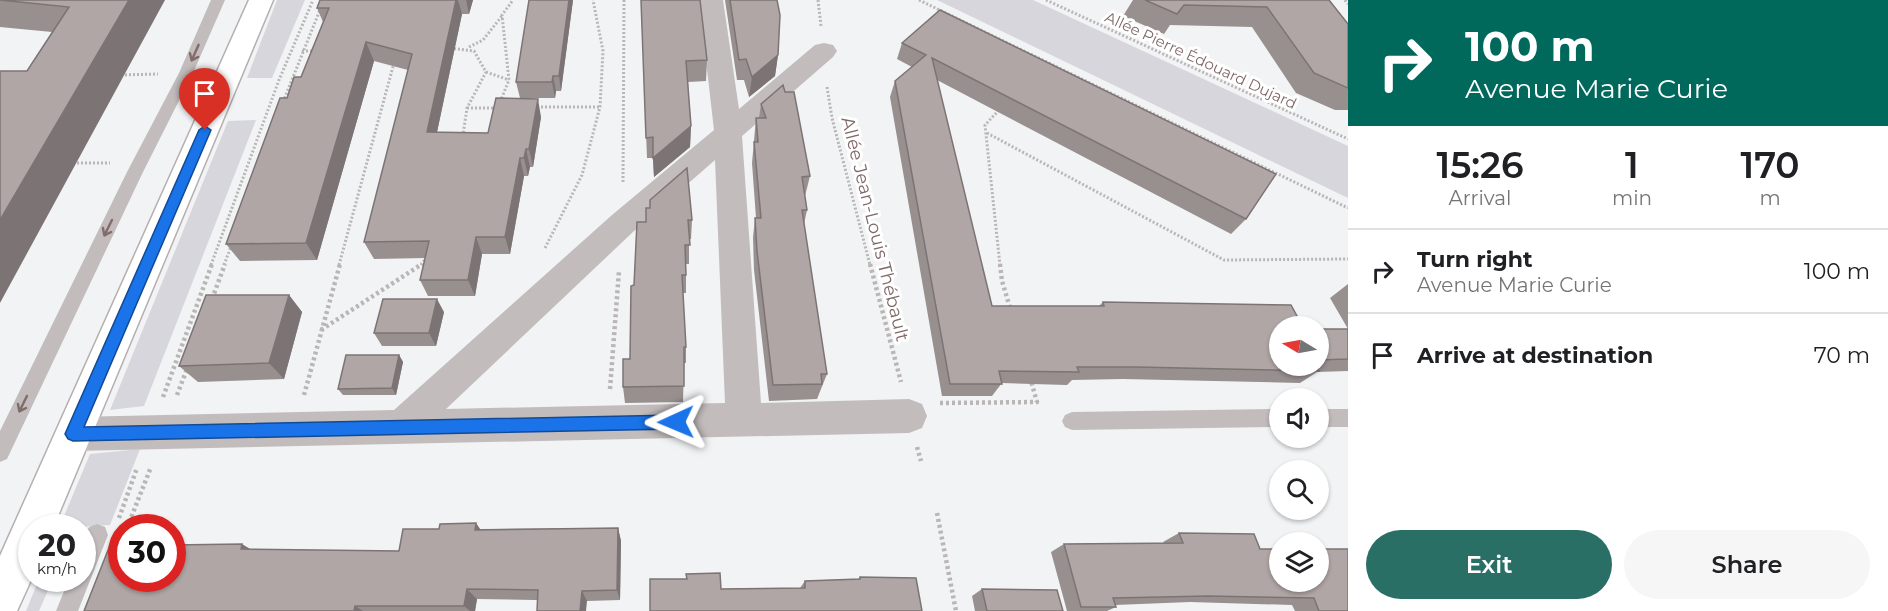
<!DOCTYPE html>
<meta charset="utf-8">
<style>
body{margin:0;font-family:Montserrat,sans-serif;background:#f6f6f6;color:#202124;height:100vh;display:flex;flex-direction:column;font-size:22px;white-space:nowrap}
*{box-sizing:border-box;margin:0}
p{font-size:20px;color:#757577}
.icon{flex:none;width:33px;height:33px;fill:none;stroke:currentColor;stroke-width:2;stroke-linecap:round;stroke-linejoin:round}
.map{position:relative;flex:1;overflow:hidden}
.side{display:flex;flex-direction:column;background:#fff;width:540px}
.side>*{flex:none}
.top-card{background:#00695c;color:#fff;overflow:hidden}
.needle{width:39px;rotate:280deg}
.controls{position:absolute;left:1269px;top:316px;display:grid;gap:12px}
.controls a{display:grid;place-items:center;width:60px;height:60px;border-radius:50%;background:#fff;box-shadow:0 2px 4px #0004;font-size:30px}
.speed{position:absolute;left:18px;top:514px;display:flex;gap:12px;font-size:30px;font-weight:700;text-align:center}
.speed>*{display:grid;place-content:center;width:78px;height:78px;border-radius:50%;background:#fff;box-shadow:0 2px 4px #0004;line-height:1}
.speed small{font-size:15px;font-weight:400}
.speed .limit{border:9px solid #d22;background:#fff;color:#111}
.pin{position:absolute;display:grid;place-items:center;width:51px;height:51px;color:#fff;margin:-62px -26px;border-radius:50% 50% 50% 0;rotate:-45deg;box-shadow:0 0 6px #0007}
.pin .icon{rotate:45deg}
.me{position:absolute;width:66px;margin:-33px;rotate:269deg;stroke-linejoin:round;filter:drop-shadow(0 0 4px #0008)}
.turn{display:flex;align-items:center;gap:21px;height:126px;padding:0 18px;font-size:27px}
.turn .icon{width:78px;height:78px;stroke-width:2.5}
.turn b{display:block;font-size:42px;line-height:51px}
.eta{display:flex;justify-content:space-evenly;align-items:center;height:102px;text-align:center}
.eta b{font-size:36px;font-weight:600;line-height:42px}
.cta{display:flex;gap:12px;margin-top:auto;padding:12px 18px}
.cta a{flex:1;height:69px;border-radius:36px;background:#2a6f66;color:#fff;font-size:24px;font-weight:600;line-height:69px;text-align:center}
.cta a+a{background:#f6f6f6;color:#202124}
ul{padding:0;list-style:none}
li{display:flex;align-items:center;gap:18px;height:84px;padding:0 18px;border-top:2px solid #e0e0e0}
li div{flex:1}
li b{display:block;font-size:22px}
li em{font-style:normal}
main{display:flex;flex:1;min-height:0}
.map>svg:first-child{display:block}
.green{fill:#d7d6dd}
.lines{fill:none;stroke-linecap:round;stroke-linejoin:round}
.secondary-casing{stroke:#b7afaf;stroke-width:3}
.path-far1{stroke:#bbb6b6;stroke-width:3;stroke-dasharray:2 2;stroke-linecap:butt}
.path{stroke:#bbb6b6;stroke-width:4.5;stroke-dasharray:3 3;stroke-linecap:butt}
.lane{fill:#c3bcbc;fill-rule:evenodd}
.street{fill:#c3bcbc;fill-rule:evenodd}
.secondary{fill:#fff;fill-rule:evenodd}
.wall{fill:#988f8f}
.shaded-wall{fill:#7c7474}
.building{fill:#b1a6a6;stroke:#7c7474;stroke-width:1.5}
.oneway{stroke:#826c6b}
.route{fill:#1a73e8;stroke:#114b97;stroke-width:1.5}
.labels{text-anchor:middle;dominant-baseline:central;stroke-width:6;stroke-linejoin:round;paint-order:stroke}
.far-street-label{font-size:15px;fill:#7f6867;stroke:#fff}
.street-label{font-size:18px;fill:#7f6867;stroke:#fff}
</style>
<main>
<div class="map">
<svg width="1348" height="611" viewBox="0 0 1348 611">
<rect width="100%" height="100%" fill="#f1f3f5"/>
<path class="green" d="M 277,0 L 305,0 L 272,78 L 247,78 Z
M 937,0 L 1033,0 L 1348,146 L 1348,198 Z
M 256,120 L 144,406 L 110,410 L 228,121 Z
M 140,449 L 110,525 L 59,528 L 90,454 Z
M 39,579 L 53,579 L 39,611 L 26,611 Z"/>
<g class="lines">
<g class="secondary-casing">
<path id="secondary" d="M 249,0 L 273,0 L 53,528 L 32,528 L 32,578 L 17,611 L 0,611 L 0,556 Z"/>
</g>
<path class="path-far1" d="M 818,0 L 821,26
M 919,0 L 1348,208
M 1046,0 L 1348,139
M 1345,0 L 1348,4
M 469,47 L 483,40 L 502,16
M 450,48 L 474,51 L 486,72 L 467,108 L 463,135
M 302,51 L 317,51
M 486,72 L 509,80
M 121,75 L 158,74
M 827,87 L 832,118 L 870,265
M 283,102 L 324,0
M 500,102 L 509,80 L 502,15 L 513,0
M 537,107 L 600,107
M 467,108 L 497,108
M 999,110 L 985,125 L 1000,265
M 987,133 L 1224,260 L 1348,259
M 73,163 L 110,163
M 623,182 L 624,0
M 545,248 L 582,175 L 600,107 L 603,51 L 593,0
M 211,265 L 279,80 L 313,0
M 224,265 L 232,244
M 339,265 L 394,63
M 421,265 L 428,255"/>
<path class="path" d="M 870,264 L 901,382
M 1000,264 L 1002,281 L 1011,311
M 212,299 L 225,264
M 321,330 L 422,264
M 610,389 L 619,271
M 177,395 L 187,369
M 304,395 L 340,264
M 163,397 L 212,264
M 940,403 L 1037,402 L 1031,381
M 917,447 L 921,461
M 937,513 L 956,611
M 119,518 L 137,468
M 127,528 L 151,467"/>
<path class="lane" d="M 211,0 L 225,0 L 193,73 L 143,172 L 7,459 L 0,462 L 0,431 L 127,172 L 179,73 Z
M 1280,409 L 1280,427 L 1072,430 L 1065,427 L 1062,421 L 1065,415 L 1072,412 Z
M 1318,409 L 1348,409 L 1348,427 L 1318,427 Z
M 97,524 L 105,527 L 108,535 L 78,611 L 56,611 L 69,579 L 82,579 L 82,544 L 89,527 Z"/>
<path class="street" d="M 699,0 L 723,0 L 739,109 L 815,45 L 824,43 L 833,45 L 837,51 L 833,57 L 742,136 L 761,403 L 909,399 L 922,404 L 927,416 L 922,428 L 909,433 L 73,451 L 60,446 L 55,434 L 60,422 L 73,417 L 394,410 L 612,215 L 714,130 ZM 715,160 L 725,403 L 446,409 L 634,231 Z"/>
<use href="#secondary" class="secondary"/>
</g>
<path class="wall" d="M 0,0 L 165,0 L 27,71 L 52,32 L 0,27 Z
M 320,0 L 473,0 L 469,14 L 462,14 L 437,132 L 488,133 L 541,117 L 533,167 L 530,167 L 528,176 L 524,176 L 510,254 L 482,254 L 475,296 L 428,296 L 420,280 L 425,258 L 374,259 L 364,242 L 408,70 L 374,61 L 317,260 L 240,261 L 226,244 L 287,98 L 301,77 L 323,22 L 317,8 Z
M 573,0 L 561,91 L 556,91 L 555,98 L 520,98 L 516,82 Z
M 641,0 L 707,60 L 706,81 L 688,82 L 691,126 L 690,147 L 654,177 L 653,158 L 647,158 Z
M 725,0 L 777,0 L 778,55 L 775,76 L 749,97 L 744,80 L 737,80 Z
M 1133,0 L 1329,0 L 1348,24 L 1348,110 L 1335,110 L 1296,93 L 1252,27 L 1170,25 L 1164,34 L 1123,16 Z
M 902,43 L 1246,219 L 1231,234 L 937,80 L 992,306 L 1099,306 L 1103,302 L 1280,366 L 1318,366 L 1318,329 L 1348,329 L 1330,298 L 1348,284 L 1348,371 L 1317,372 L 1300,383 L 1123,379 L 1072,380 L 1067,385 L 1002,383 L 992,396 L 942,396 L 890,97 L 895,81 L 912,67 L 897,59 Z
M 785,92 L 810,176 L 805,196 L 807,210 L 804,224 L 827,374 L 817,399 L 769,401 L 754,270 L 753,237 L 755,218 L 756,218 L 752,163 L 756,118 L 759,118 L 761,104 Z
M 650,208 L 692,220 L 691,239 L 689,239 L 689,264 L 686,264 L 686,293 L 683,293 L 686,347 L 686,363 L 684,363 L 683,402 L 625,403 L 623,387 L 630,359 L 634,285 L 646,222 Z
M 289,295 L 302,312 L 284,379 L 198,382 L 179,366 Z
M 444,312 L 436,346 L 382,346 L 374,333 Z
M 399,355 L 403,362 L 396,395 L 343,395 L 338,389 Z
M 618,528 L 621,541 L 620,600 L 587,601 L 477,599 L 475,611 L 84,611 L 250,549 L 399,551 L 480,529 Z
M 1179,533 L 1260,549 L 1348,611 L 1295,611 L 1292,605 L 1190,602 L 1115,605 L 1116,607 L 1107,611 L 1067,611 L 1051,552 L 1064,544 L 1164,543 L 1163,542 Z
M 686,574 L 721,589 L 800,588 L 805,581 L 858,579 L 860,577 L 916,578 L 650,611 L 686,579 Z
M 982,589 L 1063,611 L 975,611 L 972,596 Z"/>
<path class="shaded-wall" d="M 129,0 L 165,0 L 0,303 L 0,220 Z
M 456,0 L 458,0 L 462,14 L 433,151 L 427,132 Z
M 466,0 L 473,0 L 469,14 Z
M 569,0 L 573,0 L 561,91 L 559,76 Z
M 366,42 L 374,61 L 317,260 L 306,243 Z
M 778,55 L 775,76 L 749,97 L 752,77 Z
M 553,76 L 556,91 L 555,98 L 552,82 Z
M 538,99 L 541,117 L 533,167 L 529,149 Z
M 691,126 L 690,147 L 654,177 L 653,158 Z
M 526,149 L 530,167 L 528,176 L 524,158 Z
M 520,158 L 524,176 L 510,254 L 505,237 Z
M 476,237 L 482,254 L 475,296 L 468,280 Z
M 289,295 L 302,312 L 284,379 L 269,363 Z
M 437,299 L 444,312 L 436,346 L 429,333 Z
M 399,355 L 403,362 L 396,395 L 392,388 Z
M 476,523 L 485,536 L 475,530 Z
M 618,528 L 621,541 L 620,600 L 617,590 Z
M 242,544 L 262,556 L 241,549 Z
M 467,589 L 477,599 L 475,611 L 470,611 L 464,606 Z
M 582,591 L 587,601 L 586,611 L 580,611 Z
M 355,606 L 363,611 L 354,611 Z"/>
<path class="building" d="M 0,0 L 129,0 L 0,220 L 0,71 L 27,71 L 69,7 Z
M 320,0 L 456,0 L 427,132 L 488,133 L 496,98 L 538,99 L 529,149 L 526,149 L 524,158 L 520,158 L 505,237 L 476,237 L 468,280 L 420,280 L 429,241 L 364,242 L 412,54 L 366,42 L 306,243 L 226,244 L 280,98 L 287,98 L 294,77 L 301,77 L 329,8 L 317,8 Z
M 529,0 L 569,0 L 559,76 L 553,76 L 552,82 L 516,82 Z
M 641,0 L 700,0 L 707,60 L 686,61 L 691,126 L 653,158 L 653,137 L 646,138 Z
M 730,0 L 777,0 L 780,15 L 778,55 L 752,77 L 746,59 L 739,60 Z
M 1145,0 L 1329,0 L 1348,24 L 1348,88 L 1314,73 L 1267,7 L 1184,5 L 1177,14 Z
M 940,10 L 1276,174 L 1246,219 L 932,58 L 992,306 L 1104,306 L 1103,302 L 1291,305 L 1303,327 L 1280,327 L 1280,366 L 1316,366 L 1319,371 L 1137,367 L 1077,367 L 1079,372 L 999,371 L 1002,384 L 950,384 L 895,81 L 926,55 L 902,43 Z
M 783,85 L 785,92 L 794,92 L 810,176 L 802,177 L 807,210 L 802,210 L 827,374 L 821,374 L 822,384 L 773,385 L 757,251 L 755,218 L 761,218 L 754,142 L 758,142 L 756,118 L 766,118 L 761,104 Z
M 687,168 L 692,220 L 688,220 L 690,245 L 685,245 L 686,275 L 682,275 L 686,347 L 684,347 L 684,386 L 623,387 L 623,359 L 630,359 L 631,286 L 634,285 L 637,222 L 646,222 L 646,208 L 650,208 L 650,200 Z
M 206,295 L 289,295 L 269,363 L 179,366 Z
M 383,299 L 437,299 L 429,333 L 374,333 Z
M 1318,329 L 1348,329 L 1348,359 L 1318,360 Z
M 346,355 L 399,355 L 392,388 L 338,389 Z
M 476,523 L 475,530 L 618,528 L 617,590 L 582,591 L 580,611 L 537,611 L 538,590 L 467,589 L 464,606 L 355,606 L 354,611 L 84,611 L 110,545 L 122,545 L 122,579 L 172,579 L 172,545 L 242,544 L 241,549 L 399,551 L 403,529 L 439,529 L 440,524 Z
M 1179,533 L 1254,534 L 1260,549 L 1280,549 L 1280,582 L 1318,582 L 1318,549 L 1348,549 L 1348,611 L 1319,611 L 1314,598 L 1208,596 L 1113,598 L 1116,607 L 1081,607 L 1064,544 L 1183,543 Z
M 720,573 L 721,589 L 805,588 L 805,581 L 860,579 L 860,577 L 916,578 L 922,611 L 650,611 L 650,579 L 687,579 L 686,574 Z
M 982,589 L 1057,590 L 1063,611 L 987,611 Z"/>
<defs><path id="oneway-shaft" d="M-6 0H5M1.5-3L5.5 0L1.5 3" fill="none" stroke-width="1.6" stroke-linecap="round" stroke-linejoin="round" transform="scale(1.5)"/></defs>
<g class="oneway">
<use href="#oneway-shaft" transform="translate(195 53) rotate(114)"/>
<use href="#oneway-shaft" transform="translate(108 228) rotate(116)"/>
<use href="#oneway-shaft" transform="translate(23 404) rotate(116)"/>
</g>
<path class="route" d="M 205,126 L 211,130 L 84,427 L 676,415 L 681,417 L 683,422 L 681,427 L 676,429 L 73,441 L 68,439 L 65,434 L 199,130 Z"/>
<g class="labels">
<g class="far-street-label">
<text transform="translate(1201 60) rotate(25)">Allée Pierre Édouard Dujard</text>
</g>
<g class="street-label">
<text transform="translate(875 229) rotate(76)">Allée Jean-Louis Thébault</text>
</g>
</g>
</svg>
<div class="controls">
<a><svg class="needle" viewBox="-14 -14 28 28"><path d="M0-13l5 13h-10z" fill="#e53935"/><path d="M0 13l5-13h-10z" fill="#757577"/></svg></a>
<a><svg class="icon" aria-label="sound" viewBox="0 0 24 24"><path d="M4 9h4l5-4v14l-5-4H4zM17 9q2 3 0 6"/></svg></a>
<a><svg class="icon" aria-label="search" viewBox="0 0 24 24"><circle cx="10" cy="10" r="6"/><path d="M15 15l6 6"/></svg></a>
<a><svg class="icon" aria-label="layers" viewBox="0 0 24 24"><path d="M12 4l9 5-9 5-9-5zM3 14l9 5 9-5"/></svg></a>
</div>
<div class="speed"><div>20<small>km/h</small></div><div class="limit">30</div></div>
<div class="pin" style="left:205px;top:130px;background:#d93025"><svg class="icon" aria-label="arrive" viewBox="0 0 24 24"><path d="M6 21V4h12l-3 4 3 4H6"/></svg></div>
<svg class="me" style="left:676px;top:422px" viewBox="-20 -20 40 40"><path d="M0-17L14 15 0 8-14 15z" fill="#1a73e8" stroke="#fff" stroke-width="4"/></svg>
</div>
<section class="side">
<div class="top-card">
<div class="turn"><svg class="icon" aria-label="right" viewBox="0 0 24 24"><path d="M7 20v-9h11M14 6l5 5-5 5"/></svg><div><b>100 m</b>Avenue Marie Curie</div></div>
</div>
<div class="eta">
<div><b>15:26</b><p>Arrival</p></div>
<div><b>1</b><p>min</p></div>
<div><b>170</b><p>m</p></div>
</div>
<ul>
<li><svg class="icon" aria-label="right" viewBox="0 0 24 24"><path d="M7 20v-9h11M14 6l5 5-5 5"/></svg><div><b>Turn right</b><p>Avenue Marie Curie</p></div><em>100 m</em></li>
<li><svg class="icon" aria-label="arrive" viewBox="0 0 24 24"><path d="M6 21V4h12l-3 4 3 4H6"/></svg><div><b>Arrive at destination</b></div><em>70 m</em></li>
</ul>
<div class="cta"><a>Exit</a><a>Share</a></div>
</section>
</main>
